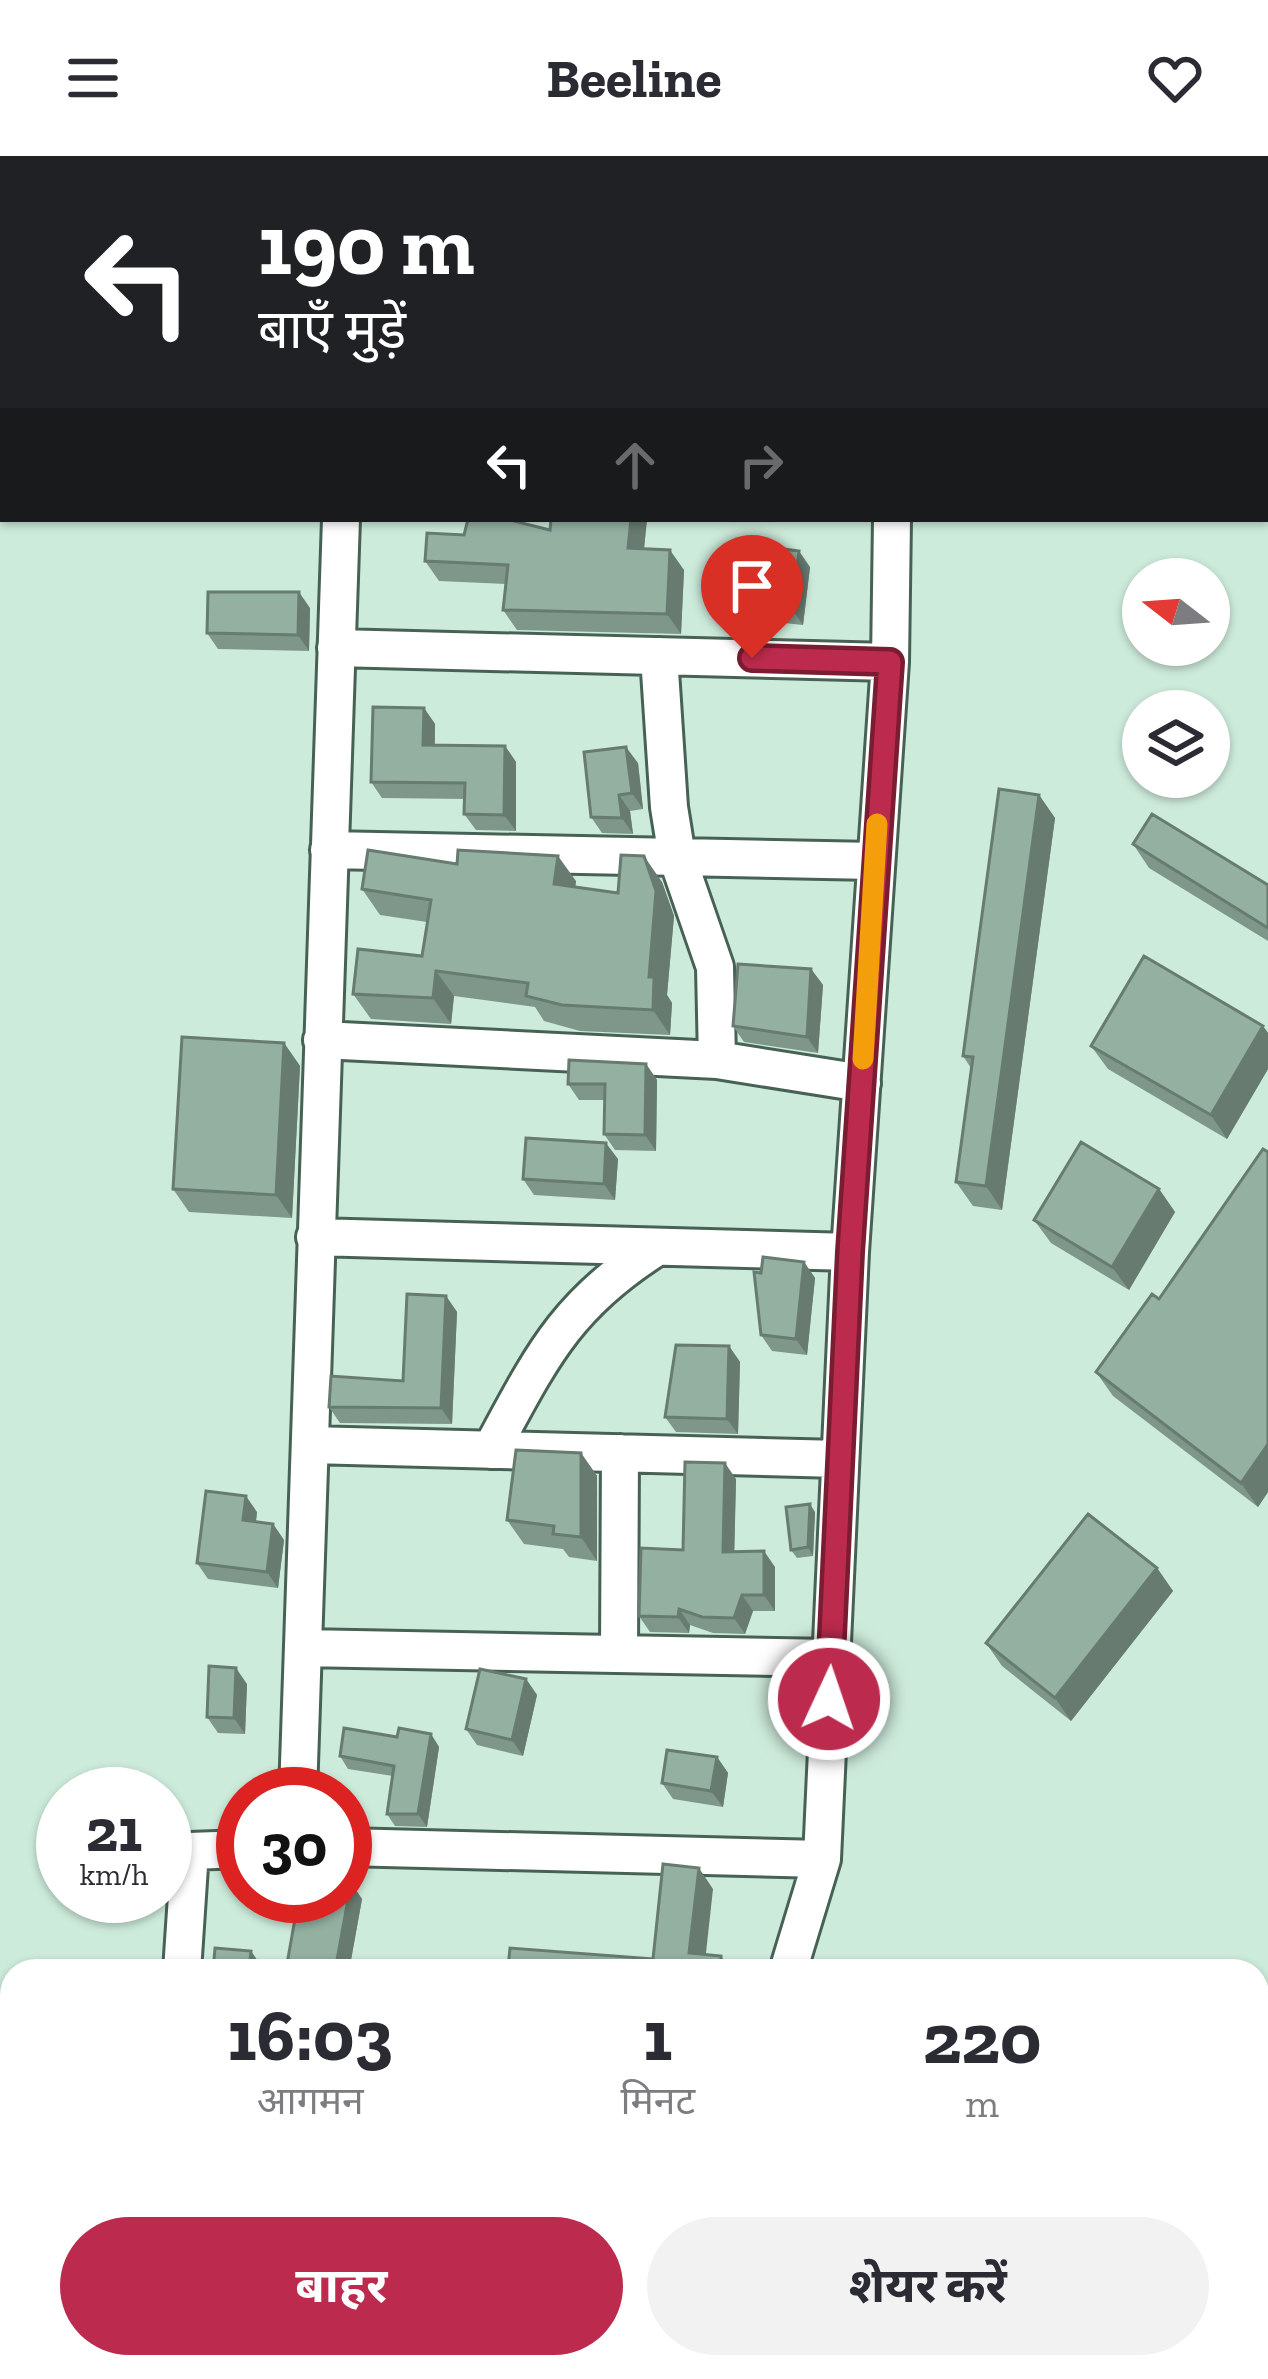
<!DOCTYPE html>
<html lang="hi">
<meta charset="utf-8">
<style>
body{margin:0;font-family:"Zilla Slab","Noto Sans Devanagari",serif;background:#f2f2f3;color:#2b2b33;height:100vh;display:flex;flex-direction:column;font-size:45px;white-space:nowrap}
*{box-sizing:border-box;margin:0}
p{font-size:39px;color:#7c7c81}
.icon{flex:none;width:66px;height:66px;fill:none;stroke:currentColor;stroke-width:2;stroke-linecap:round;stroke-linejoin:round}
.map{position:relative;flex:1;overflow:hidden}
.side{position:absolute;left:0px;top:1803px;width:1269px;height:420px;display:flex;flex-direction:column;background:#fff;border-radius:36px 36px 0 0;box-shadow:0 3px 9px #0004}
.side>*{flex:none}
.banner{position:absolute;left:0px;top:0px;width:1269px;height:366px;box-shadow:0 3px 9px #0004;background:#202124;color:#fff;overflow:hidden}
.needle{width:78px;rotate:287deg}
.controls{position:absolute;left:1122px;top:402px;display:grid;gap:24px}
.controls a{display:grid;place-items:center;width:108px;height:108px;border-radius:50%;background:#fff;box-shadow:0 3px 9px #0004;font-size:60px}
.speed{position:absolute;left:36px;top:1611px;display:flex;gap:24px;font-size:60px;font-weight:700;text-align:center}
.speed>*{display:grid;place-content:center;width:156px;height:156px;border-radius:50%;background:#fff;box-shadow:0 3px 9px #0004;line-height:1}
.speed small{font-size:30px;font-weight:400}
.speed .limit{border:18px solid #d22;background:#fff;color:#111}
.pin{position:absolute;display:grid;place-items:center;width:102px;height:102px;color:#fff;margin:-123px -51px;border-radius:50% 50% 50% 0;rotate:-45deg;box-shadow:0 0 12px #0007}
.pin .icon{rotate:45deg}
.me{position:absolute;width:132px;margin:-66px;rotate:3deg;stroke-linejoin:round;filter:drop-shadow(0 0 9px #0008)}
.turn{display:flex;align-items:center;gap:42px;height:252px;padding:0 60px;font-size:54px}
.turn .icon{width:156px;height:156px;stroke-width:2.5}
.turn b{display:block;font-size:84px;line-height:102px}
.lanes{display:flex;align-items:center;height:114px;padding:0 60px;background:#0003;justify-content:center;gap:60px;direction:ltr}
.lanes .off{opacity:.35}
.eta{display:flex;justify-content:space-evenly;align-items:center;height:204px;text-align:center}
.eta b{font-size:72px;font-weight:700;line-height:84px}
.cta{display:flex;gap:24px;margin-top:auto;padding:24px 60px}
.cta a{flex:1;height:138px;border-radius:72px;background:#bc2b4d;color:#fff;font-size:48px;font-weight:700;line-height:138px;text-align:center}
.cta a+a{background:#f2f2f3;color:#2b2b33}
header{display:flex;justify-content:space-between;align-items:center;height:156px;padding:0 60px;background:#fff;font-size:54px;font-weight:700}
.map>svg:first-child{display:block}
.lines{fill:none;stroke-linecap:round;stroke-linejoin:round}
.minor-casing{stroke:#476255;stroke-width:42}
.minor{stroke:#fff;stroke-width:36}
.wall{fill:#7e978a}
.shaded-wall{fill:#677b71}
.building{fill:#93b0a1;stroke:#677b71;stroke-width:3}
.route-casing{stroke:#7a1c32;stroke-width:30}
.route{stroke:#bc2b4d;stroke-width:21}
.slow{stroke:#f59e0b;stroke-width:21}
</style>
<header><svg class="icon" aria-label="menu" viewBox="0 0 24 24"><path d="M4 6h16M4 12h16M4 18h16"/></svg>Beeline<svg class="icon" aria-label="heart" viewBox="0 0 24 24"><path d="M12 20l-8-8c-3-5 5-10 8-4 3-6 11-1 8 4z"/></svg></header>
<div class="map">
<svg width="1268" height="2223" viewBox="0 0 1268 2223">
<rect width="100%" height="100%" fill="#cdebdb"/>
<g class="lines">
<g class="minor-casing">
<path id="minor" d="M 895,0 L 895,3
M 0,277 L 3,277
M 336,492 L 890,506
M 659,500 L 669,651 L 677,701 L 715,811 L 717,904
M 329,694 L 874,705
M 322,884 L 717,904 L 862,927
M 315,1081 L 850,1096
M 310,1289 L 840,1303
M 491,1294 C 541,1202 565,1149 657,1091
M 303,1492 L 831,1502
M 619,1498 L 620,1297
M 298,1638 L 341,363
M 345,1691 L 822,1703
M 182,1815 L 190,1695 L 243,1693
M 788,1815 L 822,1703 L 850,1096 L 890,506 L 892,363
M 1257,2090 L 1268,2094
M 0,2178 L 12,2182
M 93,2211 L 127,2223
M 177,2211 L 177,2223
M 848,2211 L 861,2223
M 583,2223 L 591,2211
M 1043,2223 L 1045,2211"/>
</g>
<use href="#minor" class="minor"/>
</g>
<path class="wall" d="M 551,363 L 647,363 L 644,393 L 684,414 L 681,478 L 517,474 L 503,454 L 506,428 L 439,425 L 425,405 L 550,374 Z
M 810,411 L 803,469 L 765,465 L 753,449 Z
M 310,452 L 309,495 L 218,493 L 207,477 Z
M 424,552 L 435,568 L 435,589 L 505,590 L 516,606 L 516,675 L 476,674 L 464,658 L 465,643 L 382,642 L 371,626 Z
M 638,607 L 643,653 L 630,655 L 633,678 L 602,677 L 591,661 Z
M 1039,639 L 1055,662 L 1002,1054 L 973,1050 L 956,1026 L 971,912 L 963,900 Z
M 1133,688 L 1268,729 L 1268,785 L 1149,712 Z
M 576,725 L 575,731 L 618,737 L 662,726 L 674,760 L 667,839 L 672,847 L 670,879 L 580,875 L 544,865 L 535,851 L 454,840 L 451,868 L 371,863 L 353,838 L 422,800 L 427,766 L 380,759 L 362,733 Z
M 811,813 L 823,829 L 818,897 L 744,886 L 733,870 Z
M 1263,870 L 1268,877 L 1268,913 L 1227,983 L 1108,913 L 1091,890 Z
M 284,887 L 300,910 L 292,1062 L 189,1056 L 173,1033 Z
M 646,908 L 657,924 L 656,995 L 615,994 L 604,978 L 605,944 L 579,944 L 568,928 Z
M 1268,996 L 1268,1336 L 1258,1351 L 1113,1240 L 1096,1216 L 1159,1143 Z
M 618,1003 L 615,1044 L 534,1039 L 523,1023 Z
M 1159,1033 L 1175,1056 L 1129,1134 L 1051,1087 L 1034,1064 Z
M 804,1106 L 815,1122 L 807,1199 L 772,1195 L 761,1179 L 761,1117 Z
M 446,1140 L 457,1156 L 452,1268 L 340,1267 L 329,1251 L 403,1225 Z
M 729,1190 L 740,1206 L 738,1278 L 676,1276 L 665,1261 Z
M 581,1297 L 597,1320 L 597,1405 L 569,1401 L 563,1393 L 524,1388 L 507,1364 Z
M 736,1323 L 734,1396 L 775,1411 L 775,1455 L 753,1455 L 745,1478 L 713,1477 L 690,1469 L 689,1477 L 650,1476 L 639,1460 L 683,1394 Z
M 257,1356 L 256,1366 L 273,1368 L 284,1384 L 278,1432 L 208,1423 L 197,1407 Z
M 815,1356 L 813,1400 L 797,1402 L 791,1394 Z
M 1157,1412 L 1173,1435 L 1071,1565 L 1002,1510 L 986,1487 Z
M 526,1523 L 537,1539 L 523,1600 L 477,1589 L 466,1573 Z
M 247,1528 L 245,1578 L 218,1577 L 207,1561 Z
M 431,1578 L 439,1591 L 427,1671 L 395,1670 L 387,1658 L 393,1620 L 348,1613 L 340,1600 L 397,1581 Z
M 717,1601 L 728,1617 L 723,1651 L 673,1643 L 662,1627 Z
M 351,1727 L 362,1743 L 349,1815 L 291,1815 L 287,1808 Z
M 0,1894 L 12,1895 L 12,1959 L 0,1959 Z
M 0,2015 L 12,2016 L 12,2075 L 0,2073 Z
M 1257,2120 L 1268,2123 L 1268,2176 L 1257,2173 Z
M 226,2211 L 412,2211 L 410,2223 L 240,2223 L 234,2222 Z
M 1070,2211 L 1195,2211 L 1191,2223 L 1067,2223 Z"/>
<path class="shaded-wall" d="M 631,363 L 647,363 L 642,412 L 628,392 Z
M 670,394 L 684,414 L 681,478 L 667,458 Z
M 799,395 L 810,411 L 803,469 L 792,453 Z
M 299,436 L 310,452 L 309,495 L 298,479 Z
M 424,552 L 435,568 L 434,605 L 423,589 Z
M 505,590 L 516,606 L 516,675 L 504,659 Z
M 626,591 L 638,607 L 643,653 L 632,637 Z
M 619,639 L 630,655 L 633,678 L 622,662 Z
M 1039,639 L 1055,662 L 1002,1054 L 986,1030 Z
M 558,700 L 576,725 L 572,754 L 554,728 Z
M 644,700 L 662,726 L 674,760 L 667,839 L 672,847 L 670,879 L 653,854 L 649,821 Z
M 811,813 L 823,829 L 818,897 L 807,881 Z
M 436,815 L 454,840 L 451,868 L 433,842 Z
M 1263,870 L 1268,877 L 1268,913 L 1227,983 L 1211,959 Z
M 284,887 L 300,910 L 292,1062 L 276,1039 Z
M 646,908 L 657,924 L 656,995 L 645,979 Z
M 606,987 L 618,1003 L 615,1044 L 604,1028 Z
M 1159,1033 L 1175,1056 L 1129,1134 L 1112,1111 Z
M 804,1106 L 815,1122 L 807,1199 L 796,1183 Z
M 446,1140 L 457,1156 L 452,1268 L 441,1252 Z
M 729,1190 L 740,1206 L 738,1278 L 727,1263 Z
M 1268,1288 L 1268,1336 L 1258,1351 L 1241,1327 Z
M 581,1297 L 597,1320 L 597,1405 L 581,1381 Z
M 725,1307 L 736,1323 L 734,1412 L 723,1396 Z
M 246,1340 L 257,1356 L 254,1380 L 243,1364 Z
M 810,1348 L 815,1356 L 813,1400 L 808,1391 Z
M 273,1368 L 284,1384 L 278,1432 L 267,1416 Z
M 764,1395 L 775,1411 L 775,1455 L 764,1439 Z
M 1157,1412 L 1173,1435 L 1071,1565 L 1055,1542 Z
M 742,1439 L 753,1455 L 745,1478 L 734,1462 Z
M 679,1453 L 690,1469 L 689,1477 L 678,1461 Z
M 236,1512 L 247,1528 L 245,1578 L 234,1562 Z
M 526,1523 L 537,1539 L 523,1600 L 512,1584 Z
M 431,1578 L 439,1591 L 427,1671 L 418,1658 Z
M 717,1601 L 728,1617 L 723,1651 L 711,1635 Z
M 699,1712 L 713,1733 L 704,1815 L 689,1797 Z
M 351,1727 L 362,1743 L 349,1815 L 335,1815 Z
M 251,1795 L 262,1811 L 262,1815 L 249,1815 Z
M 721,1800 L 732,1815 L 720,1815 Z
M 280,2211 L 281,2211 L 289,2222 L 280,2223 Z
M 401,2211 L 412,2211 L 410,2223 L 399,2223 Z
M 550,2211 L 560,2211 L 559,2223 L 549,2223 Z
M 745,2211 L 762,2211 L 760,2223 L 744,2223 Z
M 1120,2211 L 1129,2223 L 1117,2223 Z
M 1175,2211 L 1195,2211 L 1191,2223 L 1171,2223 Z"/>
<path class="building" d="M 468,363 L 506,363 L 550,374 L 551,363 L 631,363 L 628,392 L 670,394 L 667,458 L 503,454 L 508,409 L 425,405 L 427,377 L 464,379 Z
M 761,390 L 799,395 L 792,453 L 753,449 Z
M 208,436 L 299,436 L 298,479 L 207,477 Z
M 373,551 L 424,552 L 423,589 L 505,590 L 504,659 L 464,658 L 465,627 L 371,626 Z
M 626,591 L 632,637 L 619,639 L 622,662 L 591,661 L 584,596 Z
M 999,633 L 1039,639 L 986,1030 L 956,1026 L 973,901 L 963,900 Z
M 1152,658 L 1268,729 L 1268,772 L 1133,688 Z
M 368,694 L 457,708 L 458,694 L 558,700 L 554,728 L 618,737 L 621,699 L 644,700 L 656,735 L 649,821 L 654,821 L 653,854 L 562,849 L 526,840 L 528,827 L 436,815 L 433,842 L 353,838 L 358,793 L 422,800 L 431,744 L 362,733 Z
M 1144,800 L 1263,870 L 1211,959 L 1091,890 Z
M 738,808 L 811,813 L 807,881 L 733,870 Z
M 182,881 L 284,887 L 276,1039 L 173,1033 Z
M 569,904 L 646,908 L 645,979 L 604,978 L 605,928 L 568,928 Z
M 526,982 L 606,987 L 604,1028 L 523,1023 Z
M 1081,986 L 1159,1033 L 1112,1111 L 1034,1064 Z
M 1263,993 L 1268,996 L 1268,1288 L 1241,1327 L 1096,1216 L 1152,1138 L 1159,1143 Z
M 763,1101 L 804,1106 L 796,1183 L 761,1179 L 754,1116 L 761,1117 Z
M 407,1138 L 446,1140 L 441,1252 L 329,1251 L 331,1220 L 403,1225 Z
M 676,1189 L 729,1190 L 727,1263 L 665,1261 Z
M 516,1294 L 581,1297 L 581,1381 L 553,1378 L 554,1370 L 507,1364 Z
M 685,1306 L 725,1307 L 723,1396 L 764,1395 L 764,1439 L 742,1439 L 734,1462 L 702,1461 L 679,1453 L 678,1461 L 639,1460 L 641,1392 L 683,1394 Z
M 206,1335 L 246,1340 L 243,1364 L 273,1368 L 267,1416 L 197,1407 Z
M 810,1348 L 808,1391 L 791,1394 L 786,1351 Z
M 1088,1358 L 1157,1412 L 1055,1542 L 986,1487 Z
M 209,1510 L 236,1512 L 234,1562 L 207,1561 Z
M 480,1513 L 526,1523 L 512,1584 L 466,1573 Z
M 344,1572 L 397,1581 L 399,1572 L 431,1578 L 418,1658 L 387,1658 L 394,1610 L 340,1600 Z
M 667,1594 L 717,1601 L 711,1635 L 662,1627 Z
M 663,1708 L 699,1712 L 689,1797 L 721,1800 L 720,1815 L 416,1815 L 416,1808 L 508,1812 L 510,1792 L 653,1803 Z
M 345,1726 L 351,1727 L 335,1815 L 287,1808 L 299,1740 L 345,1740 Z
M 215,1792 L 251,1795 L 249,1815 L 213,1815 Z
M 0,1894 L 12,1895 L 12,1938 L 0,1938 Z
M 0,2015 L 12,2016 L 12,2056 L 0,2055 Z
M 1257,2120 L 1268,2123 L 1268,2164 L 1257,2160 Z
M 237,2211 L 280,2211 L 280,2223 L 246,2223 L 246,2212 Z
M 315,2211 L 401,2211 L 399,2223 L 337,2223 L 339,2212 Z
M 477,2211 L 550,2211 L 549,2223 L 476,2223 Z
M 685,2211 L 745,2211 L 744,2223 L 680,2223 Z
M 1070,2211 L 1120,2211 L 1117,2223 L 1067,2223 Z
M 1121,2211 L 1175,2211 L 1171,2223 L 1156,2223 Z"/>
<g class="lines">
<g class="route-casing">
<path id="route" d="M 752,502 L 890,506 L 850,1096 L 829,1543"/>
</g>
<use href="#route" class="route"/>
<path class="slow" d="M 863,903 L 877,668"/>
</g>
</svg>
<div class="controls">
<a><svg class="needle" viewBox="-14 -14 28 28"><path d="M0-13l5 13h-10z" fill="#e53935"/><path d="M0 13l5-13h-10z" fill="#7c7c81"/></svg></a>
<a><svg class="icon" aria-label="layers" viewBox="0 0 24 24"><path d="M12 4l9 5-9 5-9-5zM3 14l9 5 9-5"/></svg></a>
</div>
<div class="speed"><div>21<small>km/h</small></div><div class="limit">30</div></div>
<div class="pin" style="left:752px;top:502px;background:#d93025"><svg class="icon" aria-label="arrive" viewBox="0 0 24 24"><path d="M6 21V4h12l-3 4 3 4H6"/></svg></div>
<svg class="me" style="left:829px;top:1543px" viewBox="-20 -20 40 40"><circle r="17" fill="#bc2b4d" stroke="#fff" stroke-width="3"/><path d="M0-11L8 9 0 5-8 9z" fill="#fff"/></svg>
<div class="banner">
<div class="turn"><svg class="icon" aria-label="left" viewBox="0 0 24 24"><path d="M17 20v-9H6M10 6l-5 5 5 5"/></svg><div><b>190 m</b>बाएँ मुड़ें</div></div>
<div class="lanes"><svg class="icon" aria-label="left" viewBox="0 0 24 24"><path d="M17 20v-9H6M10 6l-5 5 5 5"/></svg><svg class="icon off" aria-label="ahead" viewBox="0 0 24 24"><path d="M12 20V5M6 11l6-6 6 6"/></svg><svg class="icon off" aria-label="right" viewBox="0 0 24 24"><path d="M7 20v-9h11M14 6l5 5-5 5"/></svg></div>
</div>
<section class="side">
<div class="eta">
<div><b>16:03</b><p>आगमन</p></div>
<div><b>1</b><p>मिनट</p></div>
<div><b>220</b><p>m</p></div>
</div>
<div class="cta"><a>बाहर</a><a>शेयर करें</a></div>
</section>
</div>
